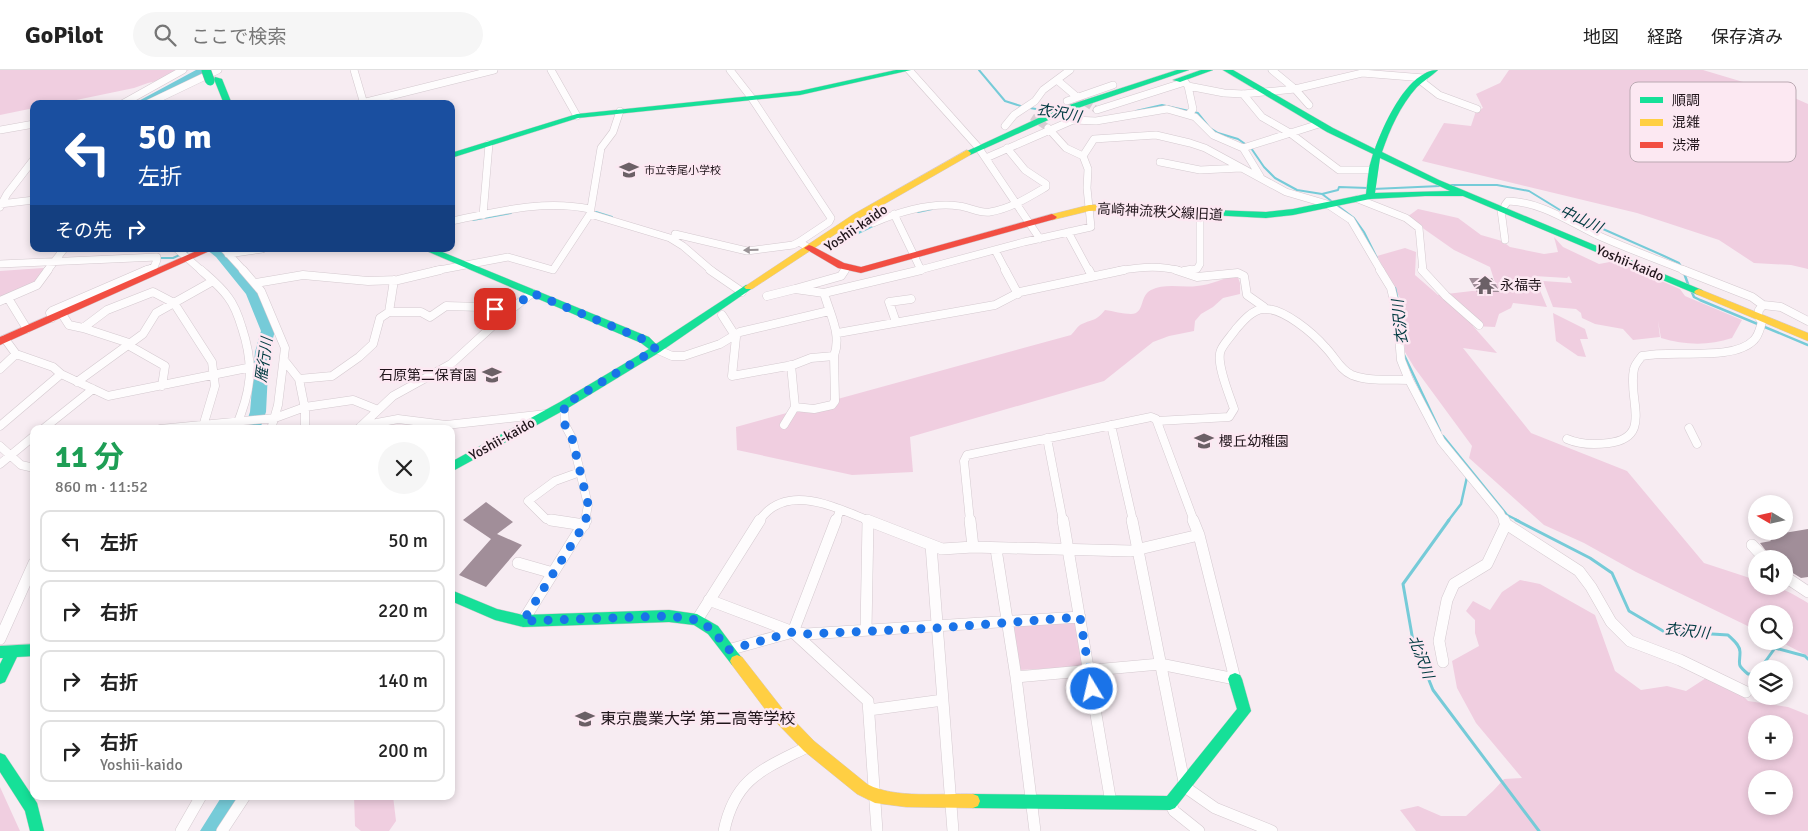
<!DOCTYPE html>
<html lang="ja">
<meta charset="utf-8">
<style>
body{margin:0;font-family:Signika,"Noto Sans JP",sans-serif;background:#f6f6f6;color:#222;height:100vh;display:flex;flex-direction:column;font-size:19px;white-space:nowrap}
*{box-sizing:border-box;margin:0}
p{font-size:16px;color:#767676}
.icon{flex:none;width:28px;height:28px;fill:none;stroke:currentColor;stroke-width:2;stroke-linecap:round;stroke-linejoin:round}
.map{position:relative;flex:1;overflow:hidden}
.side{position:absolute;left:30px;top:355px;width:425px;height:375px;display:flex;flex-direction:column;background:#fff;border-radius:10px;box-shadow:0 2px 8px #0003}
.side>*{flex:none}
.hud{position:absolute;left:30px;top:30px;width:425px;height:152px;border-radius:10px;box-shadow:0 2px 8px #0003;background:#1a4fa0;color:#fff;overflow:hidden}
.needle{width:32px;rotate:279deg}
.controls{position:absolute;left:1748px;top:425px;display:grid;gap:10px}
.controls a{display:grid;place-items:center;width:45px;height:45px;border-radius:50%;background:#fff;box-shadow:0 2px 8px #0003;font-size:25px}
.pin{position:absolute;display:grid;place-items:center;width:42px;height:42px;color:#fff;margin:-21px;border-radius:10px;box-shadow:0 2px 8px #0006}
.me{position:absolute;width:55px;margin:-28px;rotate:351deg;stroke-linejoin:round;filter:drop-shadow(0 0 4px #0008)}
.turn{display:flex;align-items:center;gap:18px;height:105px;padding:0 25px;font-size:22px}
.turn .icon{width:65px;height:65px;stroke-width:2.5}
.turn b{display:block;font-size:35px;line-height:42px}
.then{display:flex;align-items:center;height:48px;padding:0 25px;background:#0003;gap:10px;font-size:19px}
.round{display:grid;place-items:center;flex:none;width:52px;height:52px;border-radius:26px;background:#f6f6f6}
.summary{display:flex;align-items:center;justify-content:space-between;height:85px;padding:0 25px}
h1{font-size:30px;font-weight:700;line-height:38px;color:#1e9e55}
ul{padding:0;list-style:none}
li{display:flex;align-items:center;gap:15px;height:62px;margin:0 10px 8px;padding:0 15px;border:2px solid #e0e0e0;border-radius:10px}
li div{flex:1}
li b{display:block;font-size:19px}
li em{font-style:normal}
header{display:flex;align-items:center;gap:30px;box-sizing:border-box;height:70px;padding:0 25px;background:#fff;border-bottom:1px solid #e0e0e0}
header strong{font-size:24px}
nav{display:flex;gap:28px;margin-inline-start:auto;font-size:18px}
.search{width:350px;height:45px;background:#f6f6f6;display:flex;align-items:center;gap:12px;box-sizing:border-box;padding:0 18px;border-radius:28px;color:#767676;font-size:19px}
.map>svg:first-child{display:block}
.green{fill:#f0cee0;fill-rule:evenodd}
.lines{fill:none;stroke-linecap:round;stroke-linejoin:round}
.stream-far2{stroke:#76cbd8;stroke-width:2}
.stream-far1{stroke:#76cbd8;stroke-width:2.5}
.stream{stroke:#76cbd8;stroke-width:3}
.river{fill:#76cbd8;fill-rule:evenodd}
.building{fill:#a18e99}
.street-tunnel{stroke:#d7ccd2;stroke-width:7;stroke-dasharray:7 3;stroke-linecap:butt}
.street-far2-casing{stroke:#d4c9cf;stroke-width:8}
.street-far1-casing{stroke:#d4c9cf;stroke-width:9}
.street-casing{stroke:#d4c9cf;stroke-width:12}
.fast-casing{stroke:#d4c9cf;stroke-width:1}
.slow-casing{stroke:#d4c9cf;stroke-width:1}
.jam-casing{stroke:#d4c9cf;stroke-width:1}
.street-far2{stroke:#fefcfd;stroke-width:7}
.street-far1{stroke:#fefcfd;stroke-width:8}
.street{stroke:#fefcfd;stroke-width:11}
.fast{fill:#16e098;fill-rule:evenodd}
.slow{fill:#ffcf43;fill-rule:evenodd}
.jam{fill:#f24e42;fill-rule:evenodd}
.fast-bridge-casing{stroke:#9aa7ad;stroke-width:10;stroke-linecap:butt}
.fast-bridge{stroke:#16e098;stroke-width:9}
.oneway{fill:#9a9497}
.route{stroke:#1a73e8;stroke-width:9;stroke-dasharray:0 16.2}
.labels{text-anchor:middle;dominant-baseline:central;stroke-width:5;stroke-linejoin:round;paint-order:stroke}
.far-poi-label{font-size:11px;fill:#20151b;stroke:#fce8f2;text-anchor:start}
.street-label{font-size:14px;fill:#20151b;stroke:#fce8f2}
.poi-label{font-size:14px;fill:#20151b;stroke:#fce8f2;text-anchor:start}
.water-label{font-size:15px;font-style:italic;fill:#003a41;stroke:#fce8f2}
.near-poi-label{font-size:16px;fill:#20151b;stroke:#fce8f2;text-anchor:start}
.key{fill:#fce8f2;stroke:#baa9b2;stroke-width:1}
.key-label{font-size:14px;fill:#20151b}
</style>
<header>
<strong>GoPilot</strong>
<div class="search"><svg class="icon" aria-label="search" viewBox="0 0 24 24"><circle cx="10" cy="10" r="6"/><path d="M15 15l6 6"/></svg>ここで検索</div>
<nav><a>地図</a><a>経路</a><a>保存済み</a></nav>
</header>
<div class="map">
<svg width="1808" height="761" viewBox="0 0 1808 761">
<rect width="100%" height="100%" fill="#f7ecf2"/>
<path class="green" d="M 0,0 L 189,0 L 171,8 L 148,13 L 134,18 L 57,34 L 54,34 L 54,32 L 34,34 L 34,38 L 0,45 Z
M 1509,0 L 1703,0 L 1790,26 L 1808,34 L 1808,199 L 1791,195 L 1754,193 L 1719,170 L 1637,143 L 1422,91 L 1444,53 L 1471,56 L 1476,41 L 1483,38 L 1476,24 L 1500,13 Z
M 1418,139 L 1458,148 L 1481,165 L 1502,171 L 1510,177 L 1544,184 L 1558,182 L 1554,167 L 1563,177 L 1599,194 L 1615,191 L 1680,219 L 1685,226 L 1742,250 L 1732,268 C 1708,276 1685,275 1661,268 L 1658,251 L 1660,267 L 1633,270 L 1623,259 L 1595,254 L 1582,248 L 1581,243 L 1576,239 L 1553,237 L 1543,211 L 1572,213 L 1569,206 L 1567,208 L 1534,206 L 1547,237 L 1513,233 L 1511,238 L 1499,244 L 1495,257 L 1473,256 L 1497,283 L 1463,278 L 1531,363 L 1627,401 L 1704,493 L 1756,510 L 1756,516 C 1780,516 1788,521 1808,533 L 1808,586 L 1779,571 L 1784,571 L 1784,544 L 1756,544 L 1756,560 L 1636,502 L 1584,473 L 1544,455 L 1469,388 L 1472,376 L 1414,297 L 1405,282 L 1401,230 L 1377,186 L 1405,178 L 1416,182 L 1415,205 L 1438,225 L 1472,221 L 1498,222 L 1490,197 L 1454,180 L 1407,147 Z
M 43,198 L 45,200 L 38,211 L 0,228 L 0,201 Z
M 1237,205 L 1240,213 L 1240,224 L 1223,228 L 1213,237 L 1201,244 L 1195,251 L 1194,261 L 1169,266 L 1153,272 L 1104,311 L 910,367 L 913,402 L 852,405 L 737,380 L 736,357 L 1071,265 C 1074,262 1077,257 1080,255 C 1091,249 1096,252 1105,240 C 1113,241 1123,244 1131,244 C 1145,244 1139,226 1151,220 C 1165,213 1182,218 1197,216 C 1212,215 1223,208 1237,205 Z
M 1553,243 L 1585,259 L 1588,269 L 1580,269 L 1586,287 L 1578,286 L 1556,271 Z
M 1520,510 L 1540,514 L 1595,545 L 1615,601 L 1641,620 L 1667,616 L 1686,621 L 1706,608 L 1723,605 L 1748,631 L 1788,637 L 1808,645 L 1808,761 L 1416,761 L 1400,740 L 1418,736 L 1441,746 L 1466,746 L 1493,721 L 1504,709 L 1522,708 L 1476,653 L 1457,618 L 1452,591 L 1479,576 L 1475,563 L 1475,550 L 1466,541 L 1473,531 L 1490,540 L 1502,522 ZM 1756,654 L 1784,654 L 1784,681 L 1756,681 ZM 1756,709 L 1784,709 L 1784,736 L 1756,736 Z
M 1076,552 L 1083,594 L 1081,597 L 1019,600 L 1012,557 L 1015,554 Z
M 0,717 L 20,761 L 0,761 Z
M 354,726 L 393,726 L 396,751 L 389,761 L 361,761 L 355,756 Z"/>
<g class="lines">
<path class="stream-far2" d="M 979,0 L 1005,31 L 1024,37
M 1030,38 L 1054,42
M 1136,41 L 1162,35 L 1198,43 L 1210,58 L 1218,63 L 1238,69 L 1251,78 L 1264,97 L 1275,108 L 1297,120 L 1322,124 L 1354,148 L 1364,162 L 1377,188
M 1059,43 L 1078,47
M 1451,115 L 1497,115 L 1529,121 L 1560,140 L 1664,186 L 1679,193 L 1681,196
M 1373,119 L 1440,116
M 1322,124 L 1338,120 L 1339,117 L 1368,118
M 596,142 L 612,147
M 918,142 L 932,139
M 473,150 L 511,143
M 823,172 L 852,166 L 875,155
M 263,181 L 276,179
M 159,188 L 173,188 L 193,179"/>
<path class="stream-far1" d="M 1684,203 L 1688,214
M 1395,218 L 1400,240
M 1691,220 L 1694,227 L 1700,230 L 1808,275
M 1404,285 L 1440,361
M 1443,366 L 1507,445 L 1519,451
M 1448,451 L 1461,434 L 1467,407"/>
<path class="stream" d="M 1449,450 L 1403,514 L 1413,571 L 1433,620 L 1539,761
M 1516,450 L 1590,488 L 1612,503 L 1629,541 L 1663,561 L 1728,565 C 1733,570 1740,575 1740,582 C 1740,595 1736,594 1748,604 L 1756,604
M 1760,599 L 1775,578 L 1805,586 L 1808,589"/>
<path class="river" d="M 196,0 L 210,0 L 148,34 L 133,34 Z
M 206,179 L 222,179 L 226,181 L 259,222 L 275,261 L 269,282 L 266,342 L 260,359 L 244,359 L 250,342 L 255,282 L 261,261 L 246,224 L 216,187 Z
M 222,726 L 245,726 L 224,761 L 200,761 Z"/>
</g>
<path class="building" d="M 1469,208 L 1492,208 L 1500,222 L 1477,222 Z
M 486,432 L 513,452 L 497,464 L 522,475 L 486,517 L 459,505 L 491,469 L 463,450 Z
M 1808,459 L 1808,507 L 1801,508 L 1788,500 L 1784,495 L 1784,489 L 1772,489 L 1760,473 L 1771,471 L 1767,466 Z"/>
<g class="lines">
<path class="street-tunnel" d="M 1077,27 L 1097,40
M 1032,47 L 1048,58"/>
<g class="street-far2-casing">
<path id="street-far2" d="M 354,0 L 364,34
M 551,0 L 577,46
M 730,0 L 751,27 L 831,148 L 829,152 L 799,172 L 809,178
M 909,0 L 978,77 L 1040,169
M 1272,0 L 1295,19 L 1309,35
M 1057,10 L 1077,27
M 1421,11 L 1439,25 L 1477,39
M 1185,12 L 1188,16 L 1193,39 L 1189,44
M 1188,16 L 1224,23 L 1243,24 L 1295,19 L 1362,3 L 1424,8
M 1243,24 L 1262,47 L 1290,63 L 1339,100 L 1372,100
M 1067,31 L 1113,15
M 122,34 L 183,0
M 147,34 L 218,0
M 358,34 L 494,0
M 1097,40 L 1185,12
M 1005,56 L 1014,45 L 1035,31 L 1043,20 L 1070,0
M 1048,58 L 1066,78 L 1083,86
M 0,60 L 34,54
M 1243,78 L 1319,54
M 986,88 L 1073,50 L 1096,51 L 1167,39 L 1195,47 L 1213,65 L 1243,78 L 1260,106
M 1160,92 L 1200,100 L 1241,98
M 1358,129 L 1406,148 L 1419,158 L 1423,201
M 0,134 L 34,130
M 1505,135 L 1508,131 C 1541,132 1568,151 1597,165 C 1626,178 1656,189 1686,201
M 0,137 L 7,124 L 34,89
M 1501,140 L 1505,170
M 590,144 L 670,168 L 683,176 L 712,201
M 894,144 L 921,200
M 483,145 L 489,74
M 864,150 L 873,153 C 899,142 931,132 959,136 C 969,137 981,144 990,142 C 1010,139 1029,127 1046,117 L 1046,114 L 1025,100 L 1007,78
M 451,151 C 497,142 543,129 590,139
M 1068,162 L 1089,201
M 675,164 L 747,181 L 793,175 L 799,172
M 177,179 L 202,201
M 224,179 L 244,201
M 995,180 L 1006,201
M 228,184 L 262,179
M 0,194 L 157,187 L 157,190
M 47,201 L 64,179
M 144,201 L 154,197 L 157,190
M 434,201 L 508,187 L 553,200 L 590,144 L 601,78 L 613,62 L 620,41
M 844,201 L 846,198
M 916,201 L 1024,172 L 1091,157 L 1087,118 L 1088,99 L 1083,86 L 1094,69 L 1156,65 L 1190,73 L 1205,78 L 1286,122 L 1327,134 L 1351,150 L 1381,201
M 1118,201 C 1138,197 1161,195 1180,201
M 1184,201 L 1197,199 L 1200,194 L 1200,144"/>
</g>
<g class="street-far1-casing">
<path id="street-far1" d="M 201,200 C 210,208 221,217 228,227 C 235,236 239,248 242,258 C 255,297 251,322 235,359
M 243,200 L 261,221 L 285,278 L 278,335 L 271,359
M 710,200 L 742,222
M 1005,200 L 1018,224
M 1089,200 L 1092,206
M 1176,200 L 1197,207 L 1238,203 L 1244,206 L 1247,225 L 1264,237
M 1380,200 L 1391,218 L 1397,243 L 1401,290 L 1409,310 L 1441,371 L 1500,443 L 1504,451
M 1422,200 L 1446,226 L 1479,255
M 1683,200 L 1752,227 L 1763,235
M 1184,201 L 1190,200
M 256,213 L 303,205 L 368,211 L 398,210 L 440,200
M 824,223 L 795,219 L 841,206 L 845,200
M 767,226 L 795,219
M 8,228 L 27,259
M 0,231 L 37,215 L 48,200
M 389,242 L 421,242 L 430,247 L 446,236 L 481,237 L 509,241
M 62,244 L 69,255 L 83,258
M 722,245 L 736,267 L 732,306 L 793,295 L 811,288 L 834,286 C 842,264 830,245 824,223 L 921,200
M 52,248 L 50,243 L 52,241 L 147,200
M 896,252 L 889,232 L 911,229
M 838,263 L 995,235 L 1020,222 L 1124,200
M 5,269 L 16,284 L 53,297 L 61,304 L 108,326 L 252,297
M 656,279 L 672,286 L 684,286 L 720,274 L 740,262 L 829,241
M 284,290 L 299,309 L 305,339 L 305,359
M 0,299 L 16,284
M 299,309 L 332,306 L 359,287 L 373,274 L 380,248 L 389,242 L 394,210
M 77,312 L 143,264 L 156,243 L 213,211
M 162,316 L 165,296 L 128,275 L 126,272 L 83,258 L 107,240 L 153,222 L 174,233 L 212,292 L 215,316 L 204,353
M 564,335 L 565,355 L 572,368 L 588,435 L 585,451
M 795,337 L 814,339 L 832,335 L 835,331 L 834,286
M 1157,351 L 1229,347 L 1234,339 C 1230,326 1215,292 1221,280 C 1224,273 1232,265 1236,259 C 1243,251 1252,240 1263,239 C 1283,237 1314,264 1326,278 C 1335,287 1340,300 1352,305 C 1370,312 1391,309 1409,310
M 784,355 L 795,337 L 791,295
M 1111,355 L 1133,451
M 0,356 L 61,304
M 361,356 L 398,349 L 446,355 L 546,344
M 1689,358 L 1697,374
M 43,359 L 93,319
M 160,359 L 275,348 L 305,337 L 353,330 L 378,340
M 358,359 L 393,326 L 451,294 L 509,241 L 532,223
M 1047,368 L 1063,451
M 1567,369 C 1581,375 1595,375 1609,373 C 1654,367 1627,329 1634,299 C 1635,294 1639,290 1642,286 C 1673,279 1733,292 1754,270 C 1759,265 1760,258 1762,252 L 1758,246 L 1759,240 L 1763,235 L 1781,237 L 1808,251
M 0,376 L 21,395 L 34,398
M 0,394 L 34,366
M 559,451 L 546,449 L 528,431 L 555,411 L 580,402
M 759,451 C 786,411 836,438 870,451
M 836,451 L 840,440
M 970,451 L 964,391 L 967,385 L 1151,347 L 1156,349 L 1194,451"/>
</g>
<g class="street-casing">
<path id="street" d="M 551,450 L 584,455
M 867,450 L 942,479 L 973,477 L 1131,481 L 1199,465
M 970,450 L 973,477
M 1063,450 L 1111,733
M 1132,450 L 1185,717 L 1215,738 L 1272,761
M 1504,450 L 1506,454 L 1579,501 L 1591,517 L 1611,552 L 1630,571 L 1680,590 L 1746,622
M 931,475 L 953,761
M 1752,475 L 1765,489
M 996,479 L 1016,607 L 1035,761
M 518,493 L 553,503
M 1784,506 L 1808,522
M 709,530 L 793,562 L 868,631 L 877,761
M 697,550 L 760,450
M 523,551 L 586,450
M 866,560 L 868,451
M 793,562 L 836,450
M 0,569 L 34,493
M 728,580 L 793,562 L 806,564 L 1080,547
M 1443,592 L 1439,571 L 1447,530 L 1454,514 L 1487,494 L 1506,454
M 1016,607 L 1160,594 L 1235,609 L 1199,465 L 1193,450
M 869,640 L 943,630
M 1170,733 L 1174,741 L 1199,761
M 181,761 L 201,726
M 222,761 L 245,726
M 724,761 C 735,707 764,699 809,676"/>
</g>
<g class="fast-casing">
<path id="fast" d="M 896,0 L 911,0 L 800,25 L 578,48 L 451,88 L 451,83 L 577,44 L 800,21 Z
M 1177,0 L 1189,0 L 1066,42 L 970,85 L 964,85 L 963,83 L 1060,38 Z
M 1201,0 L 1213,0 L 1180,12 L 1173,10 Z
M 1223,0 L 1233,0 L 1333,58 L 1375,79 C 1384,54 1408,0 1438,0 C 1432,6 1423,11 1417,17 C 1400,36 1390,59 1382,82 L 1439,110 L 1702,220 L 1704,222 L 1699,225 L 1696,224 L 1463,126 L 1425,126 L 1370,129 L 1293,145 L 1266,148 L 1210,145 L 1208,143 L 1213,140 L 1266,142 L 1293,139 L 1366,124 L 1369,98 L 1373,84 L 1327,62 ZM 1380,88 L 1450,121 L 1375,123 Z
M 215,7 L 222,9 L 232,34 L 224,34 L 214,9 Z
M 422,179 L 435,179 L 649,267 L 656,274 L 746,215 L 752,215 L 754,217 L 660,282 L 568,338 L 451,402 L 451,392 L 560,332 L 649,279 L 641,273 Z
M 451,520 L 497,539 L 523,545 L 669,540 L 697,544 L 718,556 L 744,591 L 742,595 L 737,597 L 732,595 L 708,564 L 694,555 L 669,552 L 523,557 L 495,550 L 451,531 Z
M 34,574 L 34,586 L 17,587 L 5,612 L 0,614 L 0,594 L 3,588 L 0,588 L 0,576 Z
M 1235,603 L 1240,605 L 1242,609 L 1251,641 L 1175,738 L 1170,740 L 973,738 L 968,736 L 966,731 L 968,726 L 973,724 L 1167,726 L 1237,639 L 1228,609 L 1230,605 Z
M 0,683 L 5,685 L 37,733 L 44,761 L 30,761 L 25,741 L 0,702 Z"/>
</g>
<g class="slow-casing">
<path id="slow" d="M 967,80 L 971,83 L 970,85 L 860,148 L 752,219 L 746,219 L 744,217 L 854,144 Z
M 1113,134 L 1213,140 L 1218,143 L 1213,146 L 1113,140 L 1089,141 L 1052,150 L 1047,147 L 1049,145 L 1089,135 Z
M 1699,219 L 1808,263 L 1808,271 L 1696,224 L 1694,222 L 1696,220 Z
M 737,585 L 742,587 L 781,637 L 814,671 L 867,714 C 894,729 942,723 973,724 L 978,726 L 980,731 L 978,736 L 973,738 L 906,737 L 875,733 L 857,724 L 804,681 L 771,647 L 732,595 L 730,591 L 732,587 Z"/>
</g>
<g class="jam-casing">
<path id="jam" d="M 1052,144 L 1057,147 L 1055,149 L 861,203 L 838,198 L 804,178 L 809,175 L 812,176 L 844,193 L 861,197 Z
M 201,179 L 214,179 L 0,275 L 0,267 Z"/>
</g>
<use href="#street-far2" class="street-far2"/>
<use href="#street-far1" class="street-far1"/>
<use href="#street" class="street"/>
<use href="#fast" class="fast"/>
<use href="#slow" class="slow"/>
<use href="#jam" class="jam"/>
<g class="fast-bridge-casing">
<path id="fast-bridge" d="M 206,0 L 210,11"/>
</g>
<use href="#fast-bridge" class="fast-bridge"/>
</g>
<defs><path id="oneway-solid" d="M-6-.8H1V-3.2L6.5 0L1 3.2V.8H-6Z" transform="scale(1.25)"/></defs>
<use class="oneway" href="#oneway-solid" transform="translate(751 180) rotate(179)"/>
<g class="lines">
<path class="route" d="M 495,239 L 509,241 L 532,223 L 645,270 L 656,279 L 564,335 L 565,355 L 572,368 L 588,434 L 588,442 L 584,455 L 523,551 L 669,546 L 697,550 L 713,560 L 728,580 L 793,562 L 806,564 L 937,558 L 1080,547 L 1092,619"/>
</g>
<defs>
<g id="school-bare" transform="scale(1.5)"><path d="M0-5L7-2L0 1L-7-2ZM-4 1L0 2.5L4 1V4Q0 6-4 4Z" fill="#6b6066" stroke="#fce8f2" stroke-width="2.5" paint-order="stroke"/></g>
<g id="temple-bare" transform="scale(1.5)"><path d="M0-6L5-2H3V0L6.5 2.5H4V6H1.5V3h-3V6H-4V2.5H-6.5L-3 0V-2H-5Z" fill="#6b6066" stroke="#fce8f2" stroke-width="2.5" paint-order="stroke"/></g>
</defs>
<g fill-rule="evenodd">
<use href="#school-bare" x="629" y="100"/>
<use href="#temple-bare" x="1485" y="215"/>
<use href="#school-bare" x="492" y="305"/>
<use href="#school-bare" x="1204" y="371"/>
<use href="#school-bare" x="585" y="649"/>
</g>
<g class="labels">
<g class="far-poi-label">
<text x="644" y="100">市立寺尾小学校</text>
</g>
<g class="street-label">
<text transform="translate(1160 142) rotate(3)">高崎神流秩父線旧道</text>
<text transform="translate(856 158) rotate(-34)">Yoshii-kaido</text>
<text transform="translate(1630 193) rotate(23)">Yoshii-kaido</text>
<text transform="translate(502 369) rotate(-29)">Yoshii-kaido</text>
</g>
<g class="poi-label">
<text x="1500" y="215">永福寺</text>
<text x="477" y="305" text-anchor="end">石原第二保育園</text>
<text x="1219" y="371">櫻丘幼稚園</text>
</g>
<g class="water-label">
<text transform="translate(1059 43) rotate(10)">衣沢川</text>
<text transform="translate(1581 149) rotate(25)">中山川</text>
<text transform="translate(1400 252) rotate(-96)">衣沢川</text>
<text transform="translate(264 290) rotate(-82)">雁行川</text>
<text transform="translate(1687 561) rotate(6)">衣沢川</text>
<text transform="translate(1421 587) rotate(69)">北沢川</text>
</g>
<g class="near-poi-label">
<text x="600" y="649">東京農業大学 第二高等学校</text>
</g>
</g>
<rect x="1630" y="12" width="166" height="80" rx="8" class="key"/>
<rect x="1640" y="27" width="23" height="6" fill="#16e098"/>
<rect x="1640" y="49" width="23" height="7" fill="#ffcf43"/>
<rect x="1640" y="72" width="23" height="6" fill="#f24e42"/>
<g class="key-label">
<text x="1672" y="35">順調</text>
<text x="1672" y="57">混雑</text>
<text x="1672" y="80">渋滞</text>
</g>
</svg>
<div class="controls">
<a><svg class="needle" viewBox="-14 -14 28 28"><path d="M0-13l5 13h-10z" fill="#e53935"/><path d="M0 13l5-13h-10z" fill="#767676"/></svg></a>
<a><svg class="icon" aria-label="sound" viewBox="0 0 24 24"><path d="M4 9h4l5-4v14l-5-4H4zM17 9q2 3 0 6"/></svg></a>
<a><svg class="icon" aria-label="search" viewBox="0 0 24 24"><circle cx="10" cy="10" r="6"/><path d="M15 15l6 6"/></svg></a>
<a><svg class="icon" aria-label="layers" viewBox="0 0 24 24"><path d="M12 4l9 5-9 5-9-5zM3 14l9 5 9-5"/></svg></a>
<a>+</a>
<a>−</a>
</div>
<div class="pin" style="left:495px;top:239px;background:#d93025"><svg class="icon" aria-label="arrive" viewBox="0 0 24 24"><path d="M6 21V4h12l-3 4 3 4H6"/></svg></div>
<svg class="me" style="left:1092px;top:619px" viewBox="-20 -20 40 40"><circle r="17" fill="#1a73e8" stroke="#fff" stroke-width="3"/><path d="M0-11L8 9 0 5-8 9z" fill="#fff"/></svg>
<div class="hud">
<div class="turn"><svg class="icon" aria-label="left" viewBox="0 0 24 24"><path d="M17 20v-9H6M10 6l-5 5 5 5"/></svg><div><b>50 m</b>左折</div></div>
<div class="then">その先<svg class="icon" aria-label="right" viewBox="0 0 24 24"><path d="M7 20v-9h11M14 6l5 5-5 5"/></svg></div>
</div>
<section class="side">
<div class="summary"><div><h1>11 分</h1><p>860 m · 11:52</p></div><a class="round"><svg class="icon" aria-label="close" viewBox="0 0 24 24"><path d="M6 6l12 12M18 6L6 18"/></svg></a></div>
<ul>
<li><svg class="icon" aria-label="left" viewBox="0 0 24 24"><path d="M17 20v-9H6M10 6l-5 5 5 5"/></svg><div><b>左折</b></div><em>50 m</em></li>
<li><svg class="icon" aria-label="right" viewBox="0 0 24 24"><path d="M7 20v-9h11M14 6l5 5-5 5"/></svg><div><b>右折</b></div><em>220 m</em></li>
<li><svg class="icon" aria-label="right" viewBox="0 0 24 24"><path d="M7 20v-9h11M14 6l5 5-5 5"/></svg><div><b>右折</b></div><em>140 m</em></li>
<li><svg class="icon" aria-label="right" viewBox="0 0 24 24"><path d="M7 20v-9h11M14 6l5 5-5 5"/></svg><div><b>右折</b><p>Yoshii-kaido</p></div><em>200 m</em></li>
</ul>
</section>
</div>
